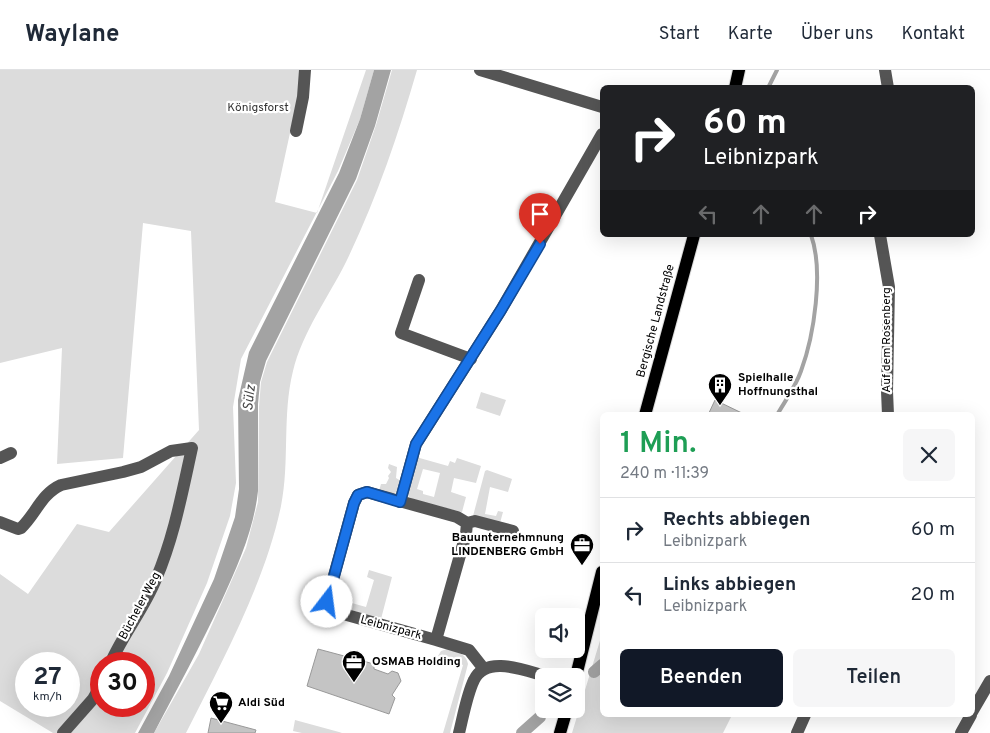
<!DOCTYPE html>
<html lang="de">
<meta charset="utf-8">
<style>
body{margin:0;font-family:Overpass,sans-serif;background:#f6f6f7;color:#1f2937;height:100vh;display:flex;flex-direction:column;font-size:19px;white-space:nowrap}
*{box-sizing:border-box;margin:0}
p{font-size:16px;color:#747a83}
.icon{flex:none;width:28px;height:28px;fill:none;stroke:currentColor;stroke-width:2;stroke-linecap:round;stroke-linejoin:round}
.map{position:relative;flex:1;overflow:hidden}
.sheet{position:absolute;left:600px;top:342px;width:375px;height:305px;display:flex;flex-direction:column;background:#fff;border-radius:8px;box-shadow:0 5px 20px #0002}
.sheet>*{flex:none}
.top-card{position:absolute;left:600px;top:15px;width:375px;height:152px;border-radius:8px;box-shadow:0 5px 20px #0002;background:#202124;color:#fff;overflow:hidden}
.fabs{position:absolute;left:535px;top:538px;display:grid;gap:10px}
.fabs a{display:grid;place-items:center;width:50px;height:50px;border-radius:8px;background:#fff;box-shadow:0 5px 20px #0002;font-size:25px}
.speed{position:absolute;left:15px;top:582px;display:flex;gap:10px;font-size:25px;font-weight:700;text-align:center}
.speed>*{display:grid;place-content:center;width:65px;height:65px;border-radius:50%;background:#fff;box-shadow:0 5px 20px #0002;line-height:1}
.speed small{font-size:12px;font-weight:400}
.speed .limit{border:8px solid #d22;background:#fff;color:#111}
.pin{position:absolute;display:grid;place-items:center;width:42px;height:42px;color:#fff;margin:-51px -21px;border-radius:50% 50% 50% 0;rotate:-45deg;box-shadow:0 0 5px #0007}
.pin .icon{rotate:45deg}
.me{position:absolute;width:55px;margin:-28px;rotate:15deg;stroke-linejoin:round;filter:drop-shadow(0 0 4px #0008)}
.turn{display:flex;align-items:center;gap:18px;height:105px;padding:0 20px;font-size:22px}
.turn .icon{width:65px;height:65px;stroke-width:2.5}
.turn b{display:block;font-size:35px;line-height:42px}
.lanes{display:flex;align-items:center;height:48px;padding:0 20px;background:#0003;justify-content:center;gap:25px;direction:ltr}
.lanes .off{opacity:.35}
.round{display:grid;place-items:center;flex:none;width:52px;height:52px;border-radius:8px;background:#f6f6f7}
.overview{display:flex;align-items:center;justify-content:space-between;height:85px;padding:0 20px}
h1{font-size:30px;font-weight:600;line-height:38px;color:#1e9e55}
.action{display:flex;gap:10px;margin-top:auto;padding:10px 20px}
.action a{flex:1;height:58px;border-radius:8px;background:#111827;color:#fff;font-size:20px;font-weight:600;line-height:58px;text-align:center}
.action a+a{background:#f6f6f7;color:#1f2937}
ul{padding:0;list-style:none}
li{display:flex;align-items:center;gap:15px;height:65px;padding:0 20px;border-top:1px solid #e0e1e3}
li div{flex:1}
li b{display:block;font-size:19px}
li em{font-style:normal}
header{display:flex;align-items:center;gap:30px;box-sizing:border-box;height:70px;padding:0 25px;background:#fff;border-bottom:1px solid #e0e1e3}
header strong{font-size:24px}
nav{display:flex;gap:28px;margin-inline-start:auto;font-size:18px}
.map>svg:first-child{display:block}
.green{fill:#dcdcdc;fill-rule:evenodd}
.water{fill:#a3a3a3}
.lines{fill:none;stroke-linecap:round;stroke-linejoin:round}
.stream{stroke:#a3a3a3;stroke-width:4}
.canal{stroke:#a3a3a3;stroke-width:12}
.building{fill:#c4c4c4;stroke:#999}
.major-casing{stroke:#dbdbdb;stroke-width:14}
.minor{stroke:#555;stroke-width:12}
.major{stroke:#000;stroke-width:12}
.route-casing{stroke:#114b97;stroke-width:12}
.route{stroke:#1a73e8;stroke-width:9}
.labels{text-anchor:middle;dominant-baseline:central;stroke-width:4.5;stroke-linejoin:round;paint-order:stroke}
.park-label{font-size:12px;fill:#333;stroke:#fff}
.street-label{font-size:12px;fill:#000;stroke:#fff}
.poi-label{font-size:12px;font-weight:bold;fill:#000;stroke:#fff;text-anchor:start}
.water-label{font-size:14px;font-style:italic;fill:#444;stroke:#fff}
</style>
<header>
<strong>Waylane</strong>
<nav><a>Start</a><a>Karte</a><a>Über uns</a><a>Kontakt</a></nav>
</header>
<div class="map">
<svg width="990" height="663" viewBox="0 0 990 663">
<rect width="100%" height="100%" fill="#fff"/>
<path class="green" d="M 0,0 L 300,0 L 298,26 L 275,132 L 317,143 L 366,0 L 374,0 L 360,49 L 338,101 L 241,289 L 233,337 L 236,413 L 230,446 L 207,513 L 167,603 L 135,663 L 53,663 L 0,631 L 0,504 L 28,524 L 77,454 L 109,462 L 199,360 L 191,161 L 143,153 L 123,388 L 57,394 L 62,278 L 0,293 ZM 26,594 L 69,594 L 69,636 L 26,636 ZM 101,594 L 144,594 L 144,636 L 101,636 Z
M 392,0 L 417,0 C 398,66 376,130 346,192 C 329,226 302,263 293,301 C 282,345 290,392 281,436 C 265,513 221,593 186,663 L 154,663 L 199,584 L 246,478 L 258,432 L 259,337 L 261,312 L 267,292 L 357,110 L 376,55 Z
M 481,322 L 506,330 L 500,346 L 476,338 Z
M 416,387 L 448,396 L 450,391 L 455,393 L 457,388 L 481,396 L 476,413 L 454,408 L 451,422 L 466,427 L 462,442 L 414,430 L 408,426 ZM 423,399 L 440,403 L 434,427 L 423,424 L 423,421 L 417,419 Z
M 389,394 L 397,397 L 396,408 L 401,411 L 397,422 L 391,424 L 379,421 L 381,414 L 386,414 L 389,408 L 388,406 L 391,402 L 388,398 Z
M 487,400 L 512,409 L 508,422 L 490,417 L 485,444 L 496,446 L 498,441 L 503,442 L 500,453 L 473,446 L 485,401 Z
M 369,500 L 392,507 L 381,549 L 338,536 L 334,528 L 366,537 L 374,510 L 367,507 Z
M 602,564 L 602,645 L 732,645 L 723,663 L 572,663 Z
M 447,579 C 457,582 466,583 468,594 L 450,663 L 443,663 L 463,595 L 438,586 L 441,581 Z
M 295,650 L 339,662 L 342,663 L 302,663 L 293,661 Z"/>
<path class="water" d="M 374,0 L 391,0 L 375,56 L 356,109 L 266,291 L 260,312 L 258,334 L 258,421 C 254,459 238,495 222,530 C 201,575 177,619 154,663 L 138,663 L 169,606 L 214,509 L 235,447 L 239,419 L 238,330 L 249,282 L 339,103 L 360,49 Z"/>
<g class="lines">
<path class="stream" d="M 768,18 L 777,0
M 777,345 C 785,331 796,316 801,301 C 814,266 824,201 811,165"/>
<path class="canal" d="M 594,602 L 602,595
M 522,663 L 540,647"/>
</g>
<path class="building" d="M 715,330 L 746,345 L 708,345 Z
M 318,579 L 374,594 L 374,599 L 388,604 L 392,601 L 398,603 L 401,611 L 392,625 L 395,628 L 389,644 L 307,616 Z
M 211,648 L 256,660 L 255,663 L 208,663 Z"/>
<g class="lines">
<g class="major-casing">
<path id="major" d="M 735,18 L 739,0
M 645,345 L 694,165
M 576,606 L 602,502
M 560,663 L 567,639"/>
</g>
<path class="minor" d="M 480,0 L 602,37
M 885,0 L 888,18
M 296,61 L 303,27 L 305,0
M 880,165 L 889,217 L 887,321 L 888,345
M 419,210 L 401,263 L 471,289
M 0,388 L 11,383
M 400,432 L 416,374 L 501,240 L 602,64
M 0,452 L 18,459 L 21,458 C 36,444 41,424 61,415 L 123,402 L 141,397 L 171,381 L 192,378 C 182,423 174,467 156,509 C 144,539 123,564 110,594
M 467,453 L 475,451 L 513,461
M 436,570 L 329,540 L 327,531 L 354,433 L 358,425 L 367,422 L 457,447 L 467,453 L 466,464 L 436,570 L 469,580 L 484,599
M 972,642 L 990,611
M 63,663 L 93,629 L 101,615
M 459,663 C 463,647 467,624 474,610 C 486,584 526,601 546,606
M 797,663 L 805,645
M 961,663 L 971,645"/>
<use href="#major" class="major"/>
</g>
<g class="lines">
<g class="route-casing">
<path id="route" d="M 327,532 L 354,433 L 358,425 L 367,422 L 400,432 L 416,374 L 501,240 L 540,174"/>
</g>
<use href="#route" class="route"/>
</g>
<defs>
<g id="building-pin" transform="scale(1.25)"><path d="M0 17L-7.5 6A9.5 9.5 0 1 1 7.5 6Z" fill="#000" stroke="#fff"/><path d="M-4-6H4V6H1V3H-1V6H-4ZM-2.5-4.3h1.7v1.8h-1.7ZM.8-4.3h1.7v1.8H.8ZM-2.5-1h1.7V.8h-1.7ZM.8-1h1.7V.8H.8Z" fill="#fff"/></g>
<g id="office-pin" transform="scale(1.25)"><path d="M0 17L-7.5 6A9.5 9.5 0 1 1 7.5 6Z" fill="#000" stroke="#fff"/><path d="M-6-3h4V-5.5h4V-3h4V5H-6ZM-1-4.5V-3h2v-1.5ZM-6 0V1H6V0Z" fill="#fff"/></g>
<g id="supermarket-pin" transform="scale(1.25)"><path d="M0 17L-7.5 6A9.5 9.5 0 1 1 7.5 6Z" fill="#000" stroke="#fff"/><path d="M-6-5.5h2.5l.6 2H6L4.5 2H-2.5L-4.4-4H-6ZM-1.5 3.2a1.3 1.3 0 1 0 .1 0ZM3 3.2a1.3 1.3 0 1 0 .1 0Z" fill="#fff"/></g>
</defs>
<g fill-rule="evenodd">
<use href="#building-pin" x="720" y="315"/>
<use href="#office-pin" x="582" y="475"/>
<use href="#office-pin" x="354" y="592"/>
<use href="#supermarket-pin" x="221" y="633"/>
</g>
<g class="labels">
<g class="park-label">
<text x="258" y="38">Königsforst</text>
</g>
<g class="street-label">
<text transform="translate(656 251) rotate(-75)">Bergische Landstraße</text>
<text transform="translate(887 270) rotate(-90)">Auf dem Rosenberg</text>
<text transform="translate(140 536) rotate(-62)">Bücheler Weg</text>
<text transform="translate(391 558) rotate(15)">Leibnizpark</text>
</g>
<g class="poi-label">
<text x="738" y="308">Spielhalle<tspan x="738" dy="14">Hoffnungsthal</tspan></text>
<text x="564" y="468" text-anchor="end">Bauunternehmnung<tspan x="564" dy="14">LINDENBERG GmbH</tspan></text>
<text x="372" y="592">OSMAB Holding</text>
<text x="238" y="633">Aldi Süd</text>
</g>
<g class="water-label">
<text transform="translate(250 328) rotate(-83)">Sülz</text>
</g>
</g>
</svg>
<div class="fabs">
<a><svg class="icon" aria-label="sound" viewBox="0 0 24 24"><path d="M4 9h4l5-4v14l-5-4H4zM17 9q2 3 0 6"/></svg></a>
<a><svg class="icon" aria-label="layers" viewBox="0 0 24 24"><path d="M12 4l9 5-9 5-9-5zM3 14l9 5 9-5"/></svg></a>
</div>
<div class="speed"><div>27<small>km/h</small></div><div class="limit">30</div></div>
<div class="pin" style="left:540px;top:174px;background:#d93025"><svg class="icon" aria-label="arrive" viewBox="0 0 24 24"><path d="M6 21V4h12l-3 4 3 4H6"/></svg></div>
<svg class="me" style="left:327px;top:532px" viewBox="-20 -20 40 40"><circle r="19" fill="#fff"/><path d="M0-13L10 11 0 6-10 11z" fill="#1a73e8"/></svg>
<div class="top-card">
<div class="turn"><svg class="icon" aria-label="right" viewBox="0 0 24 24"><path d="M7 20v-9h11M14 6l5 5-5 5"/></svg><div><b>60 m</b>Leibnizpark</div></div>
<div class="lanes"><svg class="icon off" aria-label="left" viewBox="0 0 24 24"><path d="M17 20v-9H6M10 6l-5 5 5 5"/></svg><svg class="icon off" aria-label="ahead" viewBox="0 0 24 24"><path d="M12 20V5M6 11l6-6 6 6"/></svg><svg class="icon off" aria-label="ahead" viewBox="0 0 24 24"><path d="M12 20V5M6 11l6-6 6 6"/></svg><svg class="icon" aria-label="right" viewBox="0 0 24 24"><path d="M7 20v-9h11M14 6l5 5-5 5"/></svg></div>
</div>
<section class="sheet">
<div class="overview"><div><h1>1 Min.</h1><p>240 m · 11:39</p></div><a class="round"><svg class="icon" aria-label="close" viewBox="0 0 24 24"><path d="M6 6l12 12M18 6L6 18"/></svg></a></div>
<ul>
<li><svg class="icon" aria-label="right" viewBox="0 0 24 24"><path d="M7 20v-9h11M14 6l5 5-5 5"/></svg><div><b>Rechts abbiegen</b><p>Leibnizpark</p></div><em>60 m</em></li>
<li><svg class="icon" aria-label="left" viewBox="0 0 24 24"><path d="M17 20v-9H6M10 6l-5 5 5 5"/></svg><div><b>Links abbiegen</b><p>Leibnizpark</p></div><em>20 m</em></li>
</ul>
<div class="action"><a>Beenden</a><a>Teilen</a></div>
</section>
</div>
